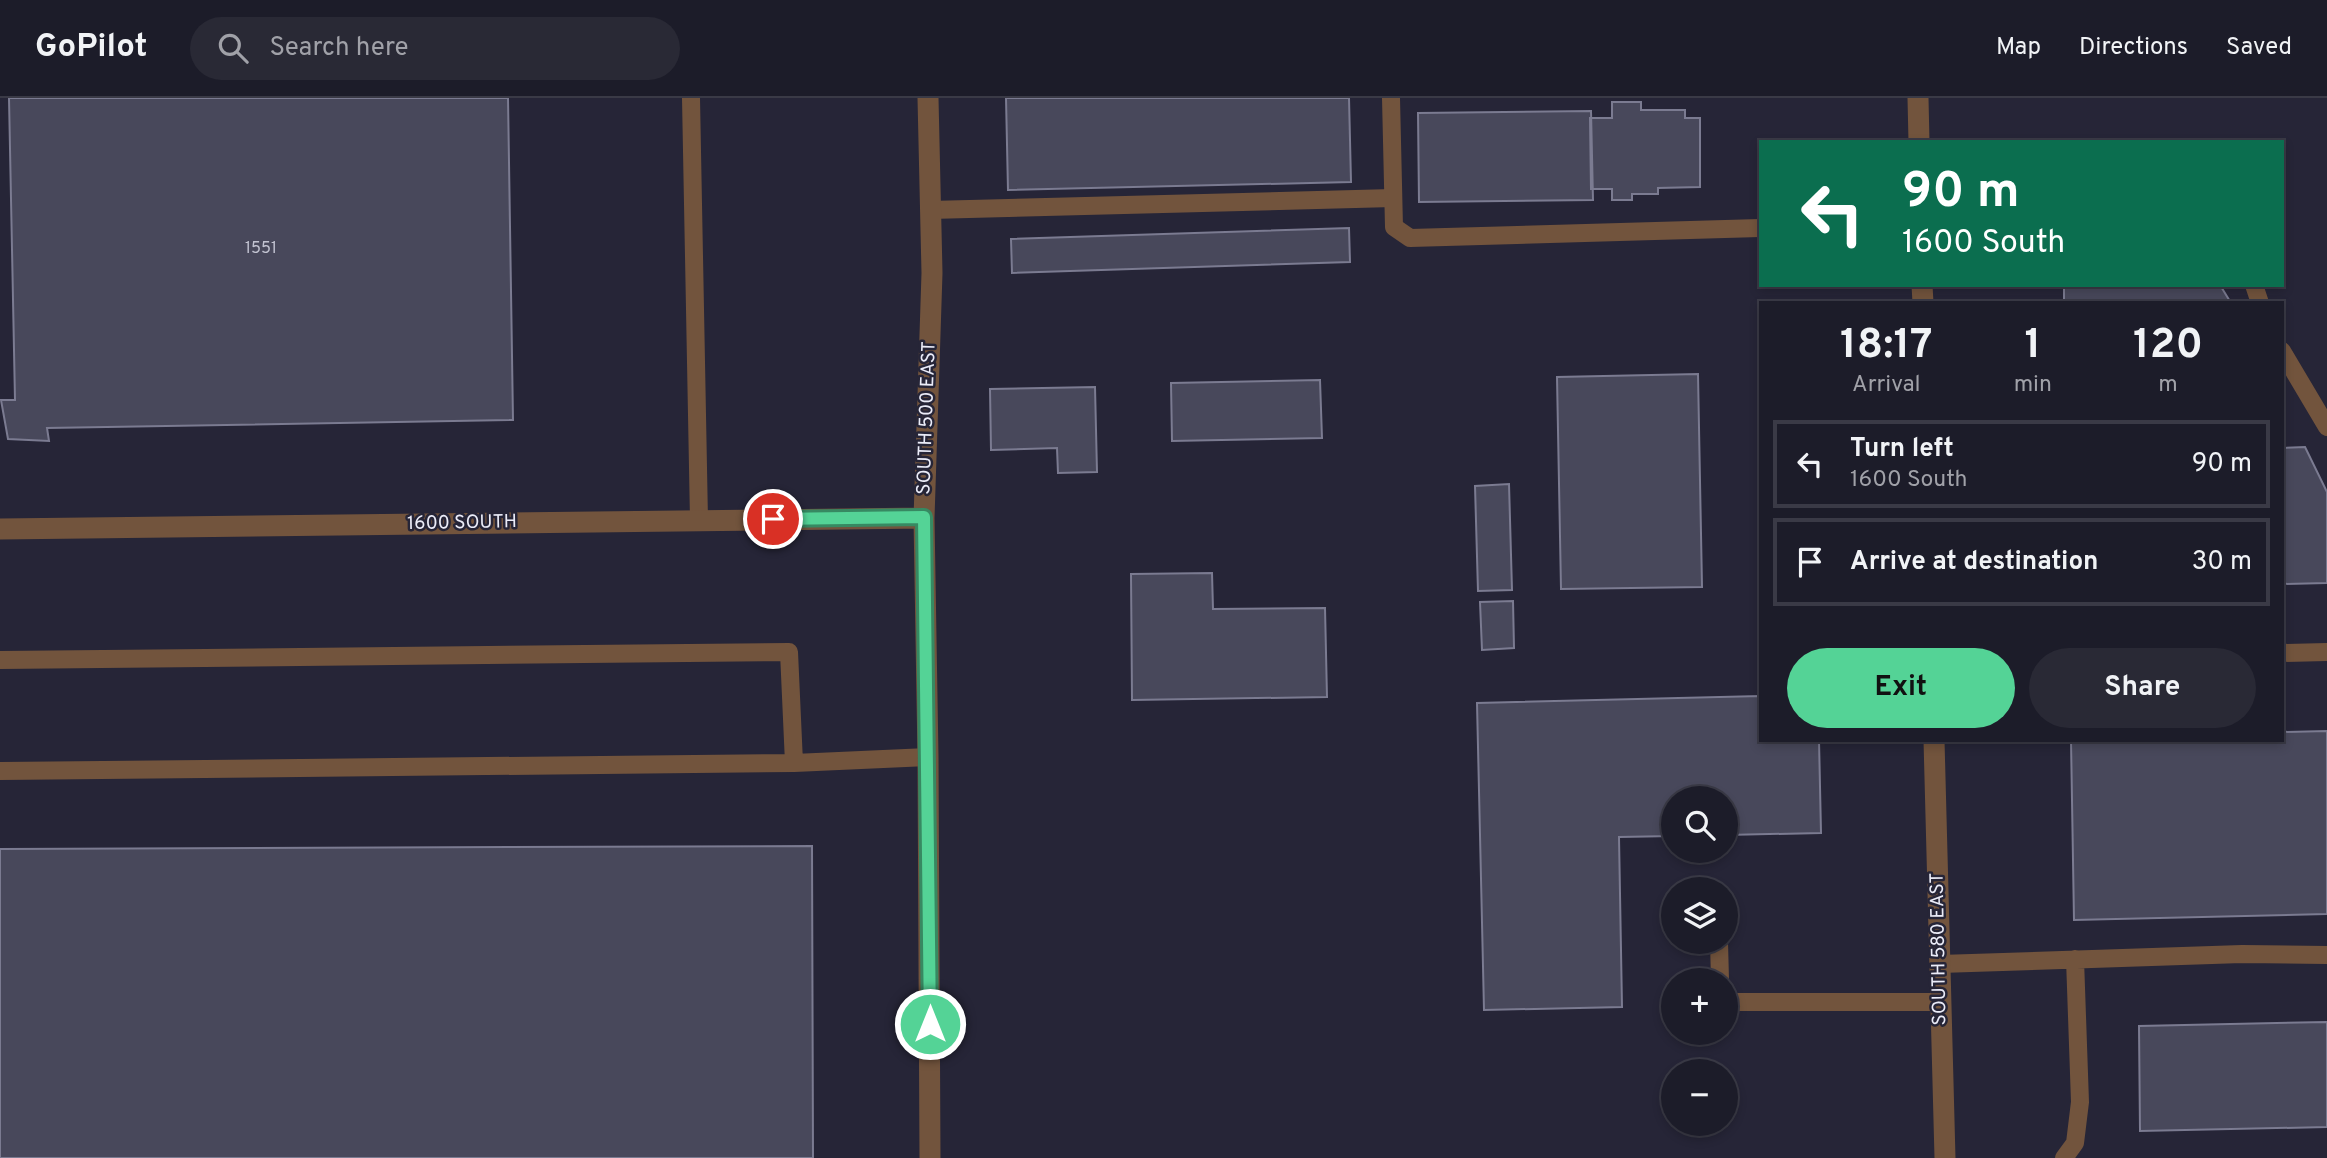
<!DOCTYPE html>
<meta charset="utf-8">
<style>
body{margin:0;font-family:Overpass,sans-serif;background:#292935;color:#f1f3f6;height:100vh;display:flex;flex-direction:column;font-size:26px;white-space:nowrap}
*{box-sizing:border-box;margin:0}
p{font-size:23px;color:#a0a1a8}
.icon{flex:none;width:38px;height:38px;fill:none;stroke:currentColor;stroke-width:2;stroke-linecap:round;stroke-linejoin:round}
.map{position:relative;flex:1;overflow:hidden}
.side{position:absolute;left:1759px;top:203px;width:525px;height:441px;display:flex;flex-direction:column;background:#1c1c29;border-radius:0px;box-shadow:0 4px 10px #0003,0 0 0 2px #3a3a46}
.side>*{flex:none}
.guide{position:absolute;left:1759px;top:42px;width:525px;height:147px;border-radius:0px;box-shadow:0 4px 10px #0003,0 0 0 2px #3a3a46;background:#0b6e4f;color:#fff;overflow:hidden}
.controls{position:absolute;left:1661px;top:688px;display:grid;gap:14px}
.controls a{display:grid;place-items:center;width:77px;height:77px;border-radius:50%;background:#1c1c29;box-shadow:0 4px 10px #0003,0 0 0 2px #3a3a46;font-size:35px}
.pin{position:absolute;display:grid;place-items:center;width:60px;height:60px;color:#fff;margin:-30px;border:4px solid #fff;border-radius:50%;box-shadow:0 2px 7px #0007}
.me{position:absolute;width:77px;margin:-38px;rotate:0deg;stroke-linejoin:round;filter:drop-shadow(0 0 5px #0008)}
.turn{display:flex;align-items:center;gap:24px;height:147px;padding:0 28px;font-size:32px}
.turn .icon{width:91px;height:91px;stroke-width:2.5}
.turn b{display:block;font-size:49px;line-height:60px}
.eta{display:flex;justify-content:space-evenly;align-items:center;height:119px;text-align:center}
.eta b{font-size:42px;font-weight:700;line-height:49px}
.button{display:flex;gap:14px;margin-top:auto;padding:14px 28px}
.button a{flex:1;height:80px;border-radius:42px;background:#54d396;color:#111;font-size:28px;font-weight:700;line-height:80px;text-align:center}
.button a+a{background:#292935;color:#f1f3f6}
ul{padding:0;list-style:none}
li{display:flex;align-items:center;gap:21px;height:88px;margin:0 14px 10px;padding:0 14px;border:4px solid #3a3a46;border-radius:0px}
li div{flex:1}
li b{display:block;font-size:26px}
li em{font-style:normal}
header{display:flex;align-items:center;gap:42px;box-sizing:border-box;height:98px;padding:0 35px;background:#1c1c29;border-bottom:2px solid #3a3a46}
header strong{font-size:33px}
nav{display:flex;gap:38px;margin-inline-start:auto;font-size:24px}
.search{width:490px;height:63px;background:#292935;display:flex;align-items:center;gap:18px;box-sizing:border-box;padding:0 24px;border-radius:38px;color:#a0a1a8;font-size:26px}
.map>svg:first-child{display:block}
.building{fill:#48485b;stroke:#7b7b91;stroke-width:2}
.lines{fill:none;stroke-linecap:round;stroke-linejoin:round}
.service{stroke:#72543d;stroke-width:18}
.minor{stroke:#72543d;stroke-width:21}
.route-casing{stroke:#378962;stroke-width:18}
.route{stroke:#54d396;stroke-width:12}
.labels{text-anchor:middle;dominant-baseline:central;stroke-width:5;stroke-linejoin:round;paint-order:stroke}
.number-label{font-size:16px;fill:#c2c3d1}
.street-label{font-size:19px;fill:#ebecf8;stroke:#262537}
</style>
<header>
<strong>GoPilot</strong>
<div class="search"><svg class="icon" aria-label="search" viewBox="0 0 24 24"><circle cx="10" cy="10" r="6"/><path d="M15 15l6 6"/></svg>Search here</div>
<nav><a>Map</a><a>Directions</a><a>Saved</a></nav>
</header>
<div class="map">
<svg width="2327" height="1060" viewBox="0 0 2327 1060">
<rect width="100%" height="100%" fill="#262537"/>
<path class="building" d="M 9,0 L 508,0 L 513,322 L 47,330 L 49,343 L 8,341 L 1,302 L 15,302 Z
M 1006,0 L 1349,0 L 1351,84 L 1008,92 Z
M 1612,4 L 1641,4 L 1641,12 L 1685,12 L 1685,20 L 1700,20 L 1700,89 L 1658,90 L 1658,96 L 1632,96 L 1632,102 L 1612,102 L 1612,91 L 1591,91 L 1590,20 L 1612,20 Z
M 1591,13 L 1593,102 L 1419,104 L 1418,15 Z
M 1349,130 L 1350,164 L 1012,175 L 1011,141 Z
M 2064,187 L 2220,187 L 2231,205 L 2064,205 Z
M 1698,276 L 1702,489 L 1561,491 L 1557,279 Z
M 1320,282 L 1322,340 L 1172,343 L 1171,285 Z
M 1095,289 L 1097,374 L 1058,375 L 1057,350 L 991,352 L 990,291 Z
M 2305,349 L 2327,394 L 2327,485 L 2282,486 L 2282,350 Z
M 1509,386 L 1512,492 L 1478,493 L 1475,388 Z
M 1212,475 L 1213,511 L 1325,510 L 1327,599 L 1132,602 L 1131,476 Z
M 1513,503 L 1514,550 L 1482,552 L 1480,504 Z
M 1760,598 L 1760,642 L 1819,642 L 1821,735 L 1726,737 L 1726,700 L 1673,700 L 1673,738 L 1619,739 L 1622,909 L 1484,912 L 1477,605 Z
M 2327,633 L 2327,816 L 2074,822 L 2071,642 L 2282,642 L 2282,634 Z
M 812,748 L 813,1060 L 0,1060 L 0,751 Z
M 2327,924 L 2327,1029 L 2140,1033 L 2139,928 Z"/>
<g class="lines">
<path class="service" d="M 691,0 L 699,422
M 1391,0 L 1394,129 L 1410,140 L 1760,130
M 930,112 L 1393,100
M 2254,187 L 2260,205
M 2282,253 L 2327,329
M 2282,555 L 2327,554
M 0,562 L 789,554 L 794,665 L 928,659
M 0,673 L 794,665
M 1719,844 L 1720,882
M 1940,866 L 2242,856 L 2327,857
M 1726,904 L 1940,904
M 2064,1060 L 2075,1045 L 2080,1004 L 2075,861"/>
<path class="minor" d="M 928,0 L 932,175 L 924,420 L 928,659 L 930,1060
M 1918,0 L 1919,44
M 1922,187 L 1923,205
M 0,431 L 924,420
M 1934,642 L 1945,1060"/>
</g>
<g class="lines">
<g class="route-casing">
<path id="route" d="M 773,421 L 924,419 L 930,926"/>
</g>
<use href="#route" class="route"/>
</g>
<g class="labels">
<g class="number-label">
<text x="261" y="151">1551</text>
</g>
<g class="street-label">
<text transform="translate(927 320) rotate(-88)">SOUTH 500 EAST</text>
<text transform="translate(462 425) rotate(-1)">1600 SOUTH</text>
<text transform="translate(1939 851) rotate(-91)">SOUTH 580 EAST</text>
</g>
</g>
</svg>
<div class="controls">
<a><svg class="icon" aria-label="search" viewBox="0 0 24 24"><circle cx="10" cy="10" r="6"/><path d="M15 15l6 6"/></svg></a>
<a><svg class="icon" aria-label="layers" viewBox="0 0 24 24"><path d="M12 4l9 5-9 5-9-5zM3 14l9 5 9-5"/></svg></a>
<a>+</a>
<a>−</a>
</div>
<div class="pin" style="left:773px;top:421px;background:#d93025"><svg class="icon" aria-label="arrive" viewBox="0 0 24 24"><path d="M6 21V4h12l-3 4 3 4H6"/></svg></div>
<svg class="me" style="left:930px;top:926px" viewBox="-20 -20 40 40"><circle r="17" fill="#54d396" stroke="#fff" stroke-width="3"/><path d="M0-11L8 9 0 5-8 9z" fill="#fff"/></svg>
<div class="guide">
<div class="turn"><svg class="icon" aria-label="left" viewBox="0 0 24 24"><path d="M17 20v-9H6M10 6l-5 5 5 5"/></svg><div><b>90 m</b>1600 South</div></div>
</div>
<section class="side">
<div class="eta">
<div><b>18:17</b><p>Arrival</p></div>
<div><b>1</b><p>min</p></div>
<div><b>120</b><p>m</p></div>
</div>
<ul>
<li><svg class="icon" aria-label="left" viewBox="0 0 24 24"><path d="M17 20v-9H6M10 6l-5 5 5 5"/></svg><div><b>Turn left</b><p>1600 South</p></div><em>90 m</em></li>
<li><svg class="icon" aria-label="arrive" viewBox="0 0 24 24"><path d="M6 21V4h12l-3 4 3 4H6"/></svg><div><b>Arrive at destination</b></div><em>30 m</em></li>
</ul>
<div class="button"><a>Exit</a><a>Share</a></div>
</section>
</div>
